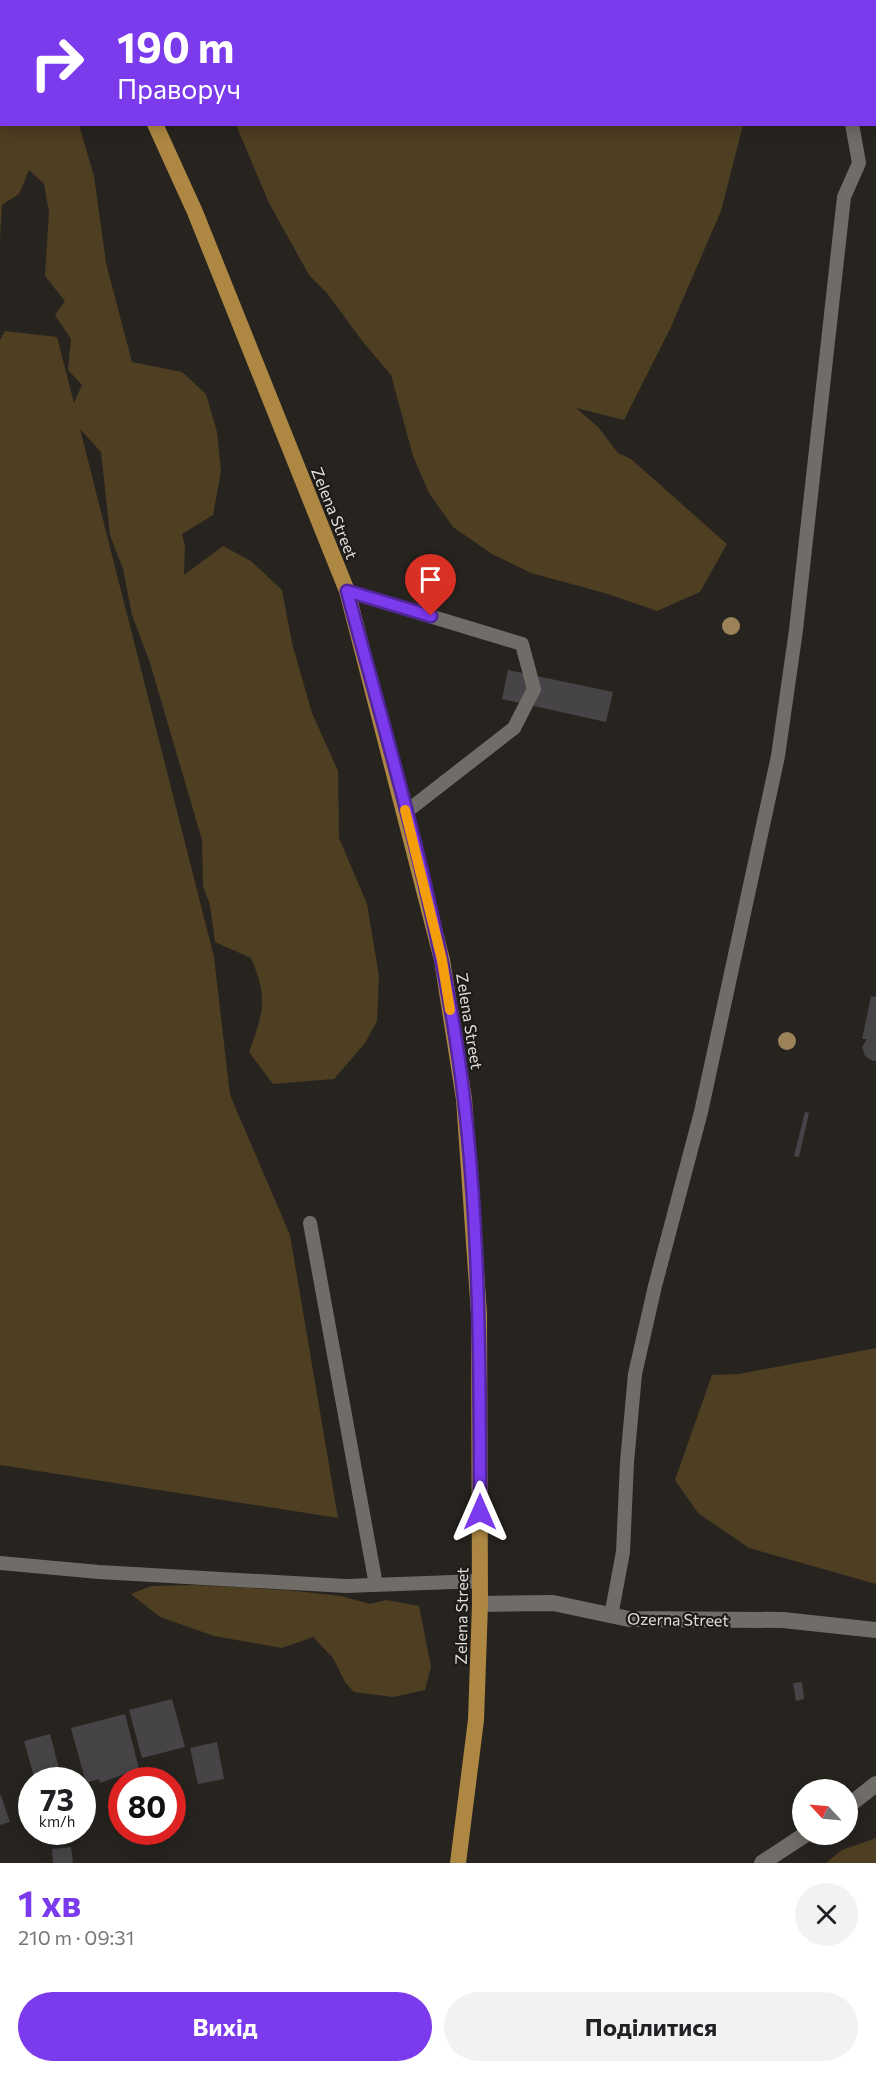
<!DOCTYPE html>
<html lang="uk">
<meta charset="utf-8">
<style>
body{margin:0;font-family:Commissioner,sans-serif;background:#f2f2f2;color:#202124;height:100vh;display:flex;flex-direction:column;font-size:22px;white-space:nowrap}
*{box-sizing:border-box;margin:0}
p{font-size:20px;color:#757577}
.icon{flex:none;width:33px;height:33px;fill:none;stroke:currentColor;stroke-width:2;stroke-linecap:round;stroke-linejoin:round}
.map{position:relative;height:1863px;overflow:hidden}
.drawer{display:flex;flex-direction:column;background:#fff;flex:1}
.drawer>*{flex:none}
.banner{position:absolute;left:0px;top:0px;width:876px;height:126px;box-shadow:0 3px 15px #0003;background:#7c3aed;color:#fff;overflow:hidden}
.needle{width:39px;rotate:296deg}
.fabs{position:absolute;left:792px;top:1779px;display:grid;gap:12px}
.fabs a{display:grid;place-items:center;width:66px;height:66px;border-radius:50%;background:#fff;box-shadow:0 3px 15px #0003;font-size:30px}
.speed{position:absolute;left:18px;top:1767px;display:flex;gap:12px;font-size:30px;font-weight:700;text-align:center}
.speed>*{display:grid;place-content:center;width:78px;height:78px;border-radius:50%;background:#fff;box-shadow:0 3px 15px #0003;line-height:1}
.speed small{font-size:15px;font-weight:400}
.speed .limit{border:9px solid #d22;background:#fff;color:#111}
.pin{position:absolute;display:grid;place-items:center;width:51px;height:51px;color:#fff;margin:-62px -26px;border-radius:50% 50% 50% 0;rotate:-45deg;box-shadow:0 0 6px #0007}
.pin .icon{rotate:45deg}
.me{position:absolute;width:66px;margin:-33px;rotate:0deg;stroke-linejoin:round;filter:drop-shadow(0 0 4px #0008)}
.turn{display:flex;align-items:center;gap:21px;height:126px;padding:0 18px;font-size:27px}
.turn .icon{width:78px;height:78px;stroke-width:2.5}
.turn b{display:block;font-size:42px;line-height:51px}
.round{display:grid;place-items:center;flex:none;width:63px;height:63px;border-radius:32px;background:#f2f2f2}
.summary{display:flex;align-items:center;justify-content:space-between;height:102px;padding:0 18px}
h1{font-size:36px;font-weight:700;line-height:45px;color:#7c3aed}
.action{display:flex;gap:12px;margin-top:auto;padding:12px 18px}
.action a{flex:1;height:69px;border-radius:36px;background:#7c3aed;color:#fff;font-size:24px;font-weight:700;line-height:69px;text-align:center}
.action a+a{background:#f2f2f2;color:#202124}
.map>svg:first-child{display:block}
.green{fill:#4e3e22}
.building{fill:#474448}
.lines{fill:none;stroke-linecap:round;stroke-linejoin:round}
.service{stroke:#706d68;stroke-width:14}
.minor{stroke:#706d68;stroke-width:16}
.trunk{stroke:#ae8842;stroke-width:16}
.tree{fill:#9b8258}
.route-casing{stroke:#51269a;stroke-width:15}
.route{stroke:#7c3aed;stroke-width:10}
.slow{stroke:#f59e0b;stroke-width:10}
.labels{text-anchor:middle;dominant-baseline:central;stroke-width:4.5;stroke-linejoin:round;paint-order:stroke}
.street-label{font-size:16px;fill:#e0dedc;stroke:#1d1b17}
</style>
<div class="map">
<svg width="876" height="1863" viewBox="0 0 876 1863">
<rect width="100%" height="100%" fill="#272420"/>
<path class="green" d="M 341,0 L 769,0 L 341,2 Z
M 0,4 L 2,124 L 79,125 L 94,176 L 106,263 L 132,362 L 182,372 L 206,394 L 217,432 L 221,471 L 213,515 L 182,534 L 185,546 L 184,575 L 223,546 L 251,561 L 282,590 L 292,643 L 312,713 L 338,771 L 339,838 L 367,904 L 379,976 L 377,1021 L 365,1043 L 334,1079 L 273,1084 L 249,1052 C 264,1011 268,998 251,958 L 215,942 L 210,905 L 203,886 L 202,840 L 150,663 L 132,615 L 123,569 L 110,535 L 101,452 L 80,429 L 214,957 L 230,1095 L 290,1235 L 338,1518 L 0,1465 L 0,340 L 5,331 L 57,337 L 74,403 L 82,385 L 68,370 L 71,339 L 55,315 L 65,301 L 45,276 L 49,212 L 44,184 L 29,170 L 19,194 L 2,205 L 0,240 Z
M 236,125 L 743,125 L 721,211 L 670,329 L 624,420 L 576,408 L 598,427 L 618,453 L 631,459 L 727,544 L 700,592 L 657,611 L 608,594 L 531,573 L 492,554 L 453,527 L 429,493 L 413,456 L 391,375 L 363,342 L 327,293 L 309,275 L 269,203 Z
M 876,1348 L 876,1584 L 749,1548 L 698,1513 L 675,1480 L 712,1375 L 739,1374 Z
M 194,1585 L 286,1590 L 341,1596 L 370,1604 L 386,1600 L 419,1606 L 431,1667 L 425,1690 L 393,1697 L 354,1692 L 345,1682 L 333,1658 L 313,1637 L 282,1648 L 214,1636 L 160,1617 L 131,1594 L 151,1586 Z
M 876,1838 L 876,1863 L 826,1863 L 842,1850 Z"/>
<path class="building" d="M 508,670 L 613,692 L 606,722 L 502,699 Z
M 871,996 L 876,997 L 876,1061 L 873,1061 L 865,1056 L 862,1047 L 867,1039 L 862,1039 Z
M 805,1112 L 809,1113 L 799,1157 L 794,1156 Z
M 802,1682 L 804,1699 L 796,1701 L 793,1683 Z
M 172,1699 L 185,1747 L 142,1758 L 129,1710 Z
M 125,1714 L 139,1769 L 100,1783 L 99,1779 L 86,1783 L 71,1728 Z
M 50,1734 L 62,1780 L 35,1780 L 24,1741 Z
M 217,1742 L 224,1779 L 198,1784 L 190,1748 Z
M 0,1793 L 10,1822 L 0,1825 Z
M 71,1847 L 73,1863 L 53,1863 L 52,1849 Z"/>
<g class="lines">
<path class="service" d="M 850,0 L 850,2
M 347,591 L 522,644 L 534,689 L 514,728 L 406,812
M 310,1223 L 376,1585
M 0,1563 L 99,1572 L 346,1586 L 480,1581
M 611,1616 L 623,1552 L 627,1462 L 635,1374 L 655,1286 L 701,1112 L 778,756 L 796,630 L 844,197 L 859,163 L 852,124"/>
<path class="minor" d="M 480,1604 L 553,1603 L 629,1619 L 783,1620 L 876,1630
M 848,1806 L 876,1784
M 762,1863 L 806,1834"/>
<path class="trunk" d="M 98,0 L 99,2
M 155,124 L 195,212 L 347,591 L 442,960 L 464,1099 L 479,1314 L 480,1604 L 476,1720 L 458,1863"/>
</g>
<g class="tree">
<circle cx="731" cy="626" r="9"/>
<circle cx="787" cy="1041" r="9"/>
</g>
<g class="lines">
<g class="route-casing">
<path id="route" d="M 431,616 L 347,591 C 392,758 444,927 464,1099 C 480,1236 480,1375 480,1512"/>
</g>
<use href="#route" class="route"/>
<path class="slow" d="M 405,810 L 442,960 L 450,1010"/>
</g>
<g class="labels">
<g class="street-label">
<text transform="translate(335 513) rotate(68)">Zelena Street</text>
<text transform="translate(470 1021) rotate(81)">Zelena Street</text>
<text transform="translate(461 1616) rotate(-89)">Zelena Street</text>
<text transform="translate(678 1619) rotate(1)">Ozerna Street</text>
</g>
</g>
</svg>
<div class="fabs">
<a><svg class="needle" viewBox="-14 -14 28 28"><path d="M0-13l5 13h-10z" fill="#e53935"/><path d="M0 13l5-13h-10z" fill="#757577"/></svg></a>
</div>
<div class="speed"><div>73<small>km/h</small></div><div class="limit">80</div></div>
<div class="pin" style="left:431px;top:616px;background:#d93025"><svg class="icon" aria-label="arrive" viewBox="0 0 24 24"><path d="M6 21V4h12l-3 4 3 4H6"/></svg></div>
<svg class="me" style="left:480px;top:1512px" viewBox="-20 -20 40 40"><path d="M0-17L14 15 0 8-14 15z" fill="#7c3aed" stroke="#fff" stroke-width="4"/></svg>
<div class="banner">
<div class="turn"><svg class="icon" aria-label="right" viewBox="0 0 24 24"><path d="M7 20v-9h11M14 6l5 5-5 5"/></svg><div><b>190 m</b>Праворуч</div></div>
</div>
</div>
<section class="drawer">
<div class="summary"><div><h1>1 хв</h1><p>210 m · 09:31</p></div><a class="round"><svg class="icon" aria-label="close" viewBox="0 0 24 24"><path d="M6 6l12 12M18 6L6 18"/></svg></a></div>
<div class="action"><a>Вихід</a><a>Поділитися</a></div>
</section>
